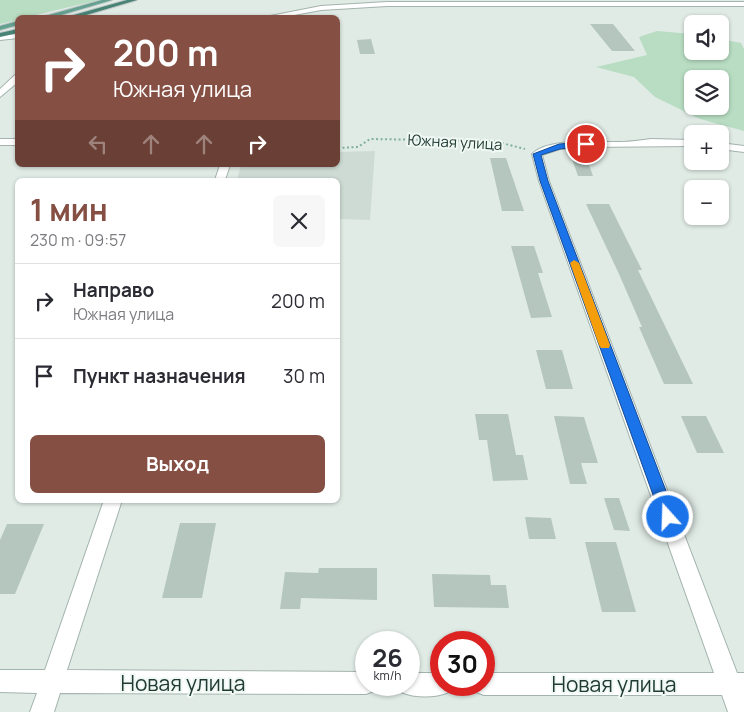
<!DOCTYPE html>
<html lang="ru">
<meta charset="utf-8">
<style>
body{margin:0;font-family:Manrope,sans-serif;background:#f7f7f7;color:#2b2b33;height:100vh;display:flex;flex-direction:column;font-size:19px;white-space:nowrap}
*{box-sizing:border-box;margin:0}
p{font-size:16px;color:#7c7c81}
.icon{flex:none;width:28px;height:28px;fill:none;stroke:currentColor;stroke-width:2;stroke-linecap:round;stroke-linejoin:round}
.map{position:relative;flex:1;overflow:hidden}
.sheet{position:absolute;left:15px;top:178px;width:325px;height:325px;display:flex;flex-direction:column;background:#fff;border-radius:8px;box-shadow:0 1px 4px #0004}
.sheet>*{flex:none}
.hud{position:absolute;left:15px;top:15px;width:325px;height:152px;border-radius:8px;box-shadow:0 1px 4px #0004;background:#854f43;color:#fff;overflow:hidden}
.buttons{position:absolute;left:684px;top:15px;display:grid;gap:10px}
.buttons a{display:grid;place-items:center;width:45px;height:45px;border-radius:8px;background:#fff;box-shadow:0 1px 4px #0004;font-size:25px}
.speed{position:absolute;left:355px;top:631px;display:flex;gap:10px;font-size:25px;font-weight:700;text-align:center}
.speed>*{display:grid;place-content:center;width:65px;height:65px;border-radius:50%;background:#fff;box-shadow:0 1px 4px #0004;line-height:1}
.speed small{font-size:12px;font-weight:400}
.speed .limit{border:8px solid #d22;background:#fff;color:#111}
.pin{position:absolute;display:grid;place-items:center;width:42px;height:42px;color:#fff;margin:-21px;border:2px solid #fff;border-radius:50%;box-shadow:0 1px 5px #0007}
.me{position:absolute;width:55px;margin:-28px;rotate:340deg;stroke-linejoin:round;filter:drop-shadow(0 0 4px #0008)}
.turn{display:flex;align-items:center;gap:18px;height:105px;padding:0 15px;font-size:22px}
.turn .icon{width:65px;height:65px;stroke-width:2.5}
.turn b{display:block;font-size:35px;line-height:42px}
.lanes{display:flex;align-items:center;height:48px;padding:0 15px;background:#0003;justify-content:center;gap:25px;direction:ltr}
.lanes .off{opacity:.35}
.round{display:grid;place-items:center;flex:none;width:52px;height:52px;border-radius:8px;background:#f7f7f7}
.overview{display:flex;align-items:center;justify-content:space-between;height:85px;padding:0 15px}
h1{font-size:30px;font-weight:700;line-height:38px;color:#854f43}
.action{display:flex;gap:10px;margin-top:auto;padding:10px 15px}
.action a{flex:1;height:58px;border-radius:8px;background:#854f43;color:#fff;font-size:20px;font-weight:700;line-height:58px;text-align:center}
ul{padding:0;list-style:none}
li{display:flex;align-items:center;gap:15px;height:75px;padding:0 15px;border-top:1px solid #e1e1e2}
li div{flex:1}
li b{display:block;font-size:19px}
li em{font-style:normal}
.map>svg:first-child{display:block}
.built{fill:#cedbd5}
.green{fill:#b8ddc2;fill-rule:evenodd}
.building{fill:#b5c6bf}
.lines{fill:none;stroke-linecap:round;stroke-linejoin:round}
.minor-casing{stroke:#a3b3ad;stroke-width:2}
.primary-casing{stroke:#c1c8c6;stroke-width:2}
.trunk-casing{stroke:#c1c8c6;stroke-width:2}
.path{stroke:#80afa0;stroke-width:2;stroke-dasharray:2 2.5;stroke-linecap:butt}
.minor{fill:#fff;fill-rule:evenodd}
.primary{fill:#64a191;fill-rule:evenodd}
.trunk{fill:#488476;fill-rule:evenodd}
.route{fill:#1a73e8;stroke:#114b97}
.slow{fill:#f59e0b}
.labels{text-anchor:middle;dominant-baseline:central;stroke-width:4;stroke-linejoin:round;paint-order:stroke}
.far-street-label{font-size:15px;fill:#213b34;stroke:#f0f8f4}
.near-street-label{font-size:21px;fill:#213b34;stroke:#f0f8f4}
</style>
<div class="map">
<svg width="744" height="712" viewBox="0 0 744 712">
<rect width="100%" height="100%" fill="#e0ebe6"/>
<path class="built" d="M 375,151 L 370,220 L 338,219 L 338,180 L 237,180 L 241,165 L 338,165 L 338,152 Z"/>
<path class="green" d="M 0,0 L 99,0 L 27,17 L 18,18 L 17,20 L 0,24 Z
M 657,31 L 692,34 L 692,51 L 720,51 L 720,39 L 741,43 L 744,49 L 744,131 L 700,119 L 655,97 L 634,77 L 596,67 L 647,55 L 639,37 ZM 692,79 L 720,79 L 720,106 L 692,106 Z"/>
<path class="building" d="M 590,24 L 613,24 L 635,51 L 612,51 Z
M 371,39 L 375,54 L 360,54 L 357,40 Z
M 490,158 L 506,158 L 524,211 L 502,211 Z
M 572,159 L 587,159 L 593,176 L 578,176 Z
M 586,204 L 609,204 L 642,270 L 638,270 L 693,384 L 664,384 L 639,327 L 642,327 L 619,274 Z
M 511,246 L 534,246 L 543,273 L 538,273 L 552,317 L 531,318 Z
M 536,350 L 562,350 L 573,389 L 546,389 Z
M 475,414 L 508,414 L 516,455 L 523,455 L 528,480 L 493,481 L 487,440 L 479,440 Z
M 554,416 L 584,417 L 598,463 L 581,463 L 587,484 L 570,484 Z
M 681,416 L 706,416 L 724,453 L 697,453 Z
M 604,498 L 619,498 L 630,531 L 614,530 Z
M 525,517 L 551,518 L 556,539 L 529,539 Z
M 180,523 L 216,523 L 202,598 L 162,598 Z
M 7,524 L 44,524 L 15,594 L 0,594 L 0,540 Z
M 585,542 L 616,542 L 636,612 L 602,612 Z
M 319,568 L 377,568 L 377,600 L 301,598 L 300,609 L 280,609 L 285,572 L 318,573 Z
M 432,574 L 490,575 L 491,585 L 506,585 L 509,608 L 434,607 Z"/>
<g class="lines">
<g class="minor-casing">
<path id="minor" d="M 387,2 L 744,2 L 744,6 L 387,6 L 321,10 L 278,18 L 260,18 L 321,6 Z
M 18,34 L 18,38 L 0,40 L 0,36 Z
M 15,75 L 18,75 L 18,82 L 0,97 L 0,89 Z
M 0,139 L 18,139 L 18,145 L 0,145 Z
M 651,139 L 692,140 L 692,146 L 586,147 L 560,149 L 542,155 L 549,181 L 737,673 L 744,673 L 744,712 L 728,712 L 722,695 L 484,695 L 476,692 L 473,685 L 484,685 L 484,673 L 714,673 L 539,181 L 532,154 C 550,137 596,143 620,142 C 630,142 641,140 651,139 Z
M 720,143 L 744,146 L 744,152 L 720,149 Z
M 220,165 L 230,165 L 225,180 L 215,180 Z
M 104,500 L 122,500 L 67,670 L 366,672 L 366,685 L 377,685 L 374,691 L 366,694 L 60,693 L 54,712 L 30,712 L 37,693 L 0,692 L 0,670 L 45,670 Z
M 409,673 L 441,673 L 441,685 L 452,685 L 449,692 C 435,698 415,698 401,692 L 398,685 L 409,685 Z"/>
</g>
<g class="primary-casing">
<path id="primary" d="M 102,0 L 112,0 L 51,18 L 38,18 Z
M 18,21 L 18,25 L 0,30 L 0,26 Z"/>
</g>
<g class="trunk-casing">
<path id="trunk" d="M 127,0 L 137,0 L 76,18 L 63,18 Z
M 18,29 L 18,33 L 0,37 L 0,33 Z"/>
</g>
<path class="path" d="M 338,148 L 358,147 L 370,139 L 494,141 L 525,149"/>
<use href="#minor" class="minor"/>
<use href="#primary" class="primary"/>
<use href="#trunk" class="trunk"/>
</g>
<path class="route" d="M 586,142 L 590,144 L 589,146 L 560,149 L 541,155 L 548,181 L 676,517 L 673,521 L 668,524 L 663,521 L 661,517 L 540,181 L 533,154 L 559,144 Z"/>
<path class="slow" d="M 574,260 L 579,263 L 610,345 L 609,348 L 601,348 L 599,345 L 570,263 Z"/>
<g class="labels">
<g class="far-street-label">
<text transform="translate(455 142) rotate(3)">Южная улица</text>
</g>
<g class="near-street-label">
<text x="183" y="683">Новая улица</text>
<text x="614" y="684">Новая улица</text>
</g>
</g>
</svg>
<div class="buttons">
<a><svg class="icon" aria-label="sound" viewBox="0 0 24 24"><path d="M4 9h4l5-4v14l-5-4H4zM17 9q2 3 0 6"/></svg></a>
<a><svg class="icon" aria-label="layers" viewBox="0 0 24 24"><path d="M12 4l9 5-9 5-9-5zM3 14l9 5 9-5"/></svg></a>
<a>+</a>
<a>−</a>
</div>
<div class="speed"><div>26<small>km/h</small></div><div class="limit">30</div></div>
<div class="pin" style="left:586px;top:144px;background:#d93025"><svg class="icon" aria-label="arrive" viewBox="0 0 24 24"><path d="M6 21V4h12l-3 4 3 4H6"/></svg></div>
<svg class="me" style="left:668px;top:517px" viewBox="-20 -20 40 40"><circle r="17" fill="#1a73e8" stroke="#fff" stroke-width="3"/><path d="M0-11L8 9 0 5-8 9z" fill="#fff"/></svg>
<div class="hud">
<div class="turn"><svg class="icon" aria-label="right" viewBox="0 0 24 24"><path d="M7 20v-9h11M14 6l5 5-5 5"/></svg><div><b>200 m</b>Южная улица</div></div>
<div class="lanes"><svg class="icon off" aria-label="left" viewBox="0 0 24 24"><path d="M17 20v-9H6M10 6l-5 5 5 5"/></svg><svg class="icon off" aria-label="ahead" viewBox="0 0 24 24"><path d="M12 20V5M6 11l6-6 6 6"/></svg><svg class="icon off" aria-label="ahead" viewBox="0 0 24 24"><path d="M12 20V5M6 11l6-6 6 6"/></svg><svg class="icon" aria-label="right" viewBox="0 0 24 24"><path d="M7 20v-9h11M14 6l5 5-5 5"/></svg></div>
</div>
<section class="sheet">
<div class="overview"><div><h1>1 мин</h1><p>230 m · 09:57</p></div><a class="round"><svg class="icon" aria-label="close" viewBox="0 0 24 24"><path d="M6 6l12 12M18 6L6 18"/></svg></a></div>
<ul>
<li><svg class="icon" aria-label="right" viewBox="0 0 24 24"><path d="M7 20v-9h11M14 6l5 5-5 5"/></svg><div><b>Направо</b><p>Южная улица</p></div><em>200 m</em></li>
<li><svg class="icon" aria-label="arrive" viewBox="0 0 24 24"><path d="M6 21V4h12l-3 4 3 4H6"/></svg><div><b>Пункт назначения</b></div><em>30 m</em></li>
</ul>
<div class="action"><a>Выход</a></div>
</section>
</div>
